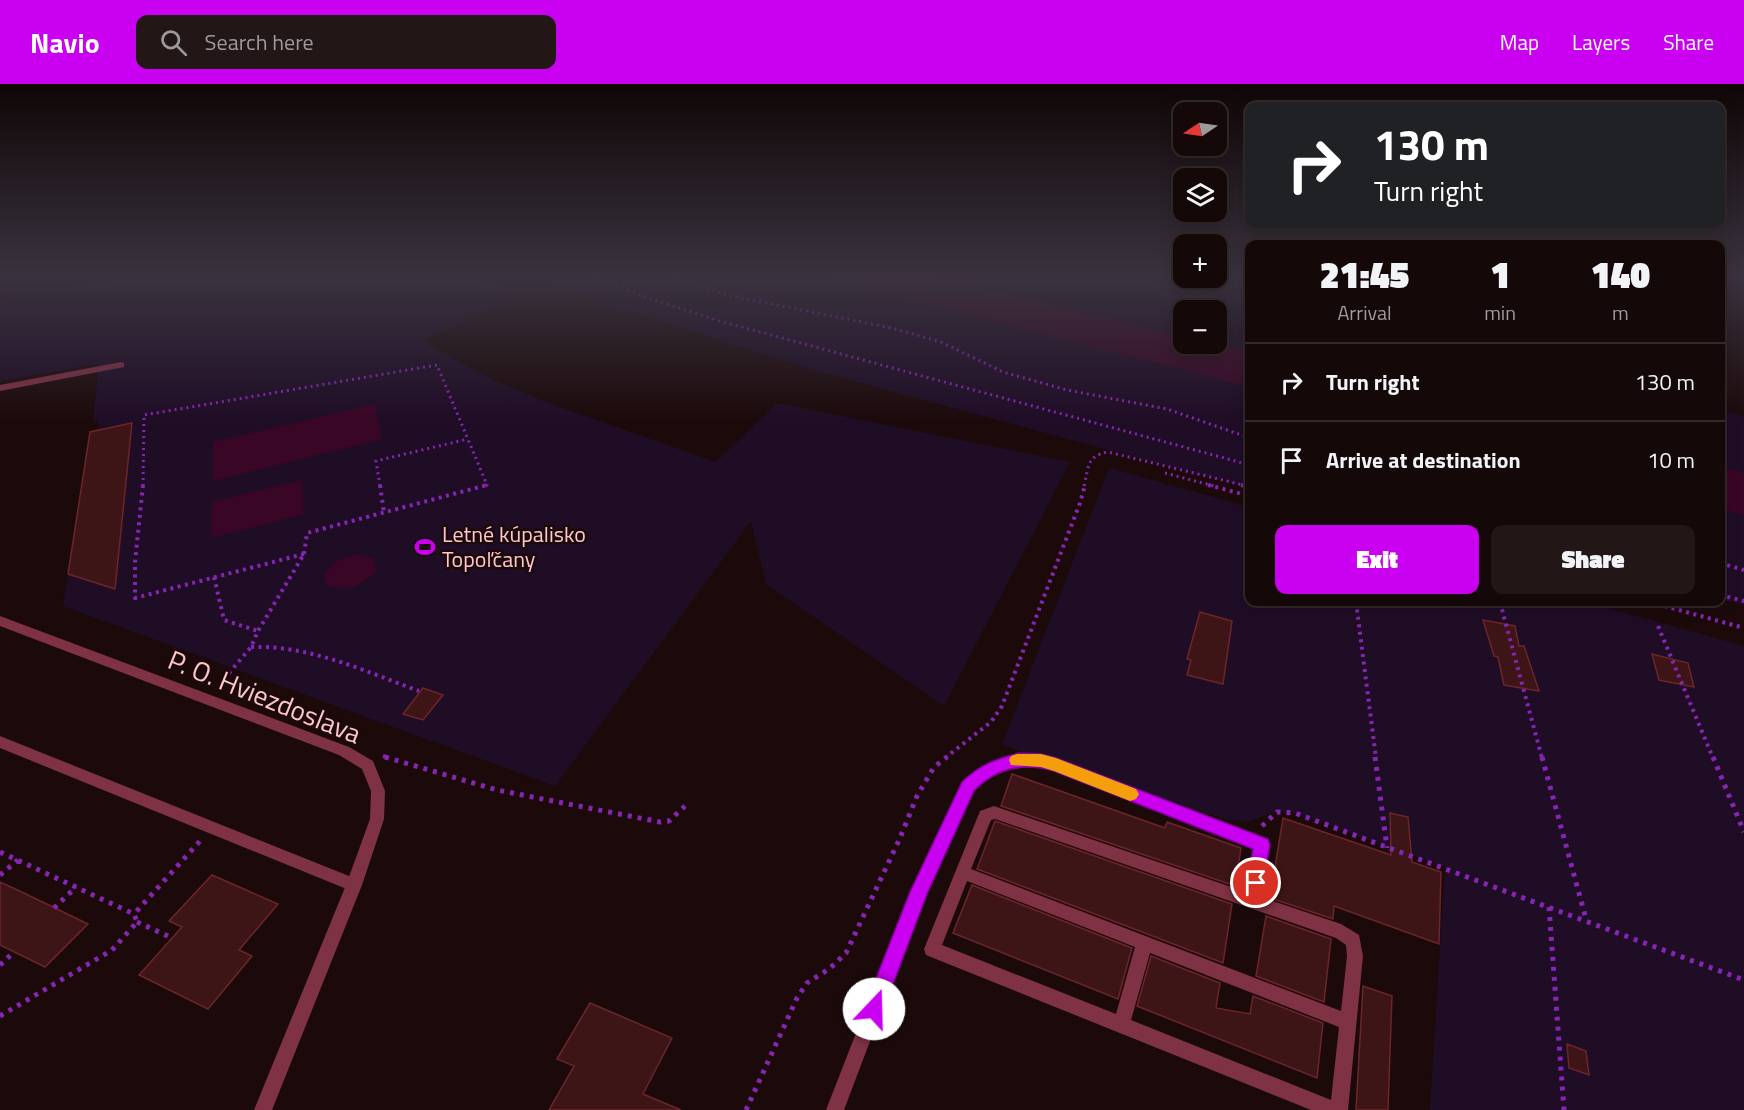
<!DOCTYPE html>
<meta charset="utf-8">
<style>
body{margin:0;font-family:"Titillium Web",sans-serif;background:#221616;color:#f1f3f6;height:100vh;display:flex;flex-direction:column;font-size:22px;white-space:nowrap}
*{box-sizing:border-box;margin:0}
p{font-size:20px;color:#9d9a9c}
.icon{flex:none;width:33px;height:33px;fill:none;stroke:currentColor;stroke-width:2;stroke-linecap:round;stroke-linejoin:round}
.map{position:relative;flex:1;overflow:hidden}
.drawer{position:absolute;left:1245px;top:156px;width:480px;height:366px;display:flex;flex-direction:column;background:#150808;border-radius:12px;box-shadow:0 3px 15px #0003,0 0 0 2px #342929}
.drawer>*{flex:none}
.hud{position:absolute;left:1245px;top:18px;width:480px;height:126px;border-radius:12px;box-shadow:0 3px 15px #0003,0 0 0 2px #342929;background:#202124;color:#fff;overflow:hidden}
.needle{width:39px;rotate:257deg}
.buttons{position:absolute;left:1173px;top:18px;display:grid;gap:12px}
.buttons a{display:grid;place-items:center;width:54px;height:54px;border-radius:12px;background:#150808;box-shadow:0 3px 15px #0003,0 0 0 2px #342929;font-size:30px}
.pin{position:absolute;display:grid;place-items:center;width:51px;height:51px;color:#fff;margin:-26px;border:3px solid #fff;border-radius:50%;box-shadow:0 2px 6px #0007}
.me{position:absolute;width:66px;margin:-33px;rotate:21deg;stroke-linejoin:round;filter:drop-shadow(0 0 4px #0008)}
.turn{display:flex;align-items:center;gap:21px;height:126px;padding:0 30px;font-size:27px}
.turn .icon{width:78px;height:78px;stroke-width:2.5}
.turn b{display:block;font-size:42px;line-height:51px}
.eta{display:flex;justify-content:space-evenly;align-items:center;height:102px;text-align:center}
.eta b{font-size:36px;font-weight:800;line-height:42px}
.action{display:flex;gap:12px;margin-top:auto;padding:12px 30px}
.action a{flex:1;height:69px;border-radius:12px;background:#ca00f0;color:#fff;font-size:24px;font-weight:800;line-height:69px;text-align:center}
.action a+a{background:#221616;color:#f1f3f6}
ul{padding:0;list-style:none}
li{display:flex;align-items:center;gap:18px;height:78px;padding:0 30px;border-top:2px solid #342929}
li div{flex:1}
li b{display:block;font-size:22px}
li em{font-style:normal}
header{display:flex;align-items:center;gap:36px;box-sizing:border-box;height:84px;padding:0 30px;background:#ca00f0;color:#fff}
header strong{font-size:28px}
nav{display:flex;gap:33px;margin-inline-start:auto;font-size:21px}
.search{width:420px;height:54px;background:#221616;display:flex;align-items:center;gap:15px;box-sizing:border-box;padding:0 21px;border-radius:12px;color:#9d9a9c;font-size:22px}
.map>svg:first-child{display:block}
.green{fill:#1f0d26;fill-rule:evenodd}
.water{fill:#390626}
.building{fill:#3e1517;stroke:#6c252a;stroke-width:1.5}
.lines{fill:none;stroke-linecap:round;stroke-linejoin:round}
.path-far2{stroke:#8625b3;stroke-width:3;stroke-dasharray:2 4;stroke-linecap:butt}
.path-far1{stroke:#8625b3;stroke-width:4;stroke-dasharray:3 4.5;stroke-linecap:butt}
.path{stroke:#8625b3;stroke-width:5;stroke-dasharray:4 6;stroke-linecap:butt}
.lane{fill:#7e3243;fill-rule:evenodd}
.street{fill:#7e3243;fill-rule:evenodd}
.route{fill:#ca00f0;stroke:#83009c;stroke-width:1.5}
.slow{fill:#f59e0b}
.labels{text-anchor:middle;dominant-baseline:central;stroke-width:5;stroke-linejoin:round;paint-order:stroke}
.poi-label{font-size:22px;fill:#ffc5cd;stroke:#1c0a0b;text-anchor:start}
.near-street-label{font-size:27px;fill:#ffc5cd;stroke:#1c0a0b}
</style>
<header>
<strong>Navio</strong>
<div class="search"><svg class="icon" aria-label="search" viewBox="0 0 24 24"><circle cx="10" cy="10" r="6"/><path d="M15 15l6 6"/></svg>Search here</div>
<nav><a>Map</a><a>Layers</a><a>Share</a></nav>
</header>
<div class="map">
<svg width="1744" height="1026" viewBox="0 0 1744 1026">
<rect width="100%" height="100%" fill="#1c0a0b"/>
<path class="green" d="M 129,192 L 471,192 L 521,209 L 422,257 L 483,291 L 548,319 L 716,378 L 777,319 L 1070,378 L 944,622 L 766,500 L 751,437 L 555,702 L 63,522 L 68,490 L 115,504 L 132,339 L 97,347 L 99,337 L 93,337 L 99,280 L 0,297 L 0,215 Z
M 535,192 L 1136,192 L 1249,218 L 1249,404 L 817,287 L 551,202 ZM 1184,226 L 1216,226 L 1216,260 L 1184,260 Z
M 1720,326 L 1744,332 L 1744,521 L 1721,516 Z
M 1109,384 L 1249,423 L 1250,518 L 1586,518 L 1744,562 L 1744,1026 L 1430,1026 L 1445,783 L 1290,728 L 1273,729 L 1247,738 L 1224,735 L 1002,661 Z"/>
<path class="water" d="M 819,192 L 929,192 L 1183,252 L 1184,260 L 1215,260 L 1249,268 L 1249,303 Z
M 375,320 L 382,355 L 213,397 L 213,358 Z
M 1720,383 L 1744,389 L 1744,431 L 1721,425 Z
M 302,396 L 304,430 L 211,454 L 212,418 Z
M 357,470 L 374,475 L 377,486 C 360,503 349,508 326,501 L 324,489 L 336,477 Z"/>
<path class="building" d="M 132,339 L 115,505 L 68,490 L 90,348 Z
M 1200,528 L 1232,537 L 1223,600 L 1187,591 L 1191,576 L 1187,575 Z
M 1483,536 L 1515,542 L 1519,562 L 1524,562 L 1539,607 L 1504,601 L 1498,573 L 1494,572 Z
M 1652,570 L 1688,579 L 1694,603 L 1659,596 Z
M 423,604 L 443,611 L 423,636 L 403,630 Z
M 1012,690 L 1165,744 L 1167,738 L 1241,764 L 1235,802 L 1001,722 Z
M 1390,729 L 1408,733 L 1412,778 L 1441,788 L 1439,860 L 1334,822 L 1333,835 L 1270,814 L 1283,734 L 1391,771 Z
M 995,737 L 1232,820 L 1223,879 L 977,785 Z
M 212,791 L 278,820 L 239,866 L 252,872 L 208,925 L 139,891 L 182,843 L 169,837 Z
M 0,798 L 26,810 L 88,840 L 45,883 L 0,861 Z
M 972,801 L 1132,864 L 1118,915 L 953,849 Z
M 1266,832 L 1331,855 L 1324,918 L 1256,892 Z
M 1151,872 L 1220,899 L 1216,924 L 1250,930 L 1253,912 L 1323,939 L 1317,994 L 1137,922 Z
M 1363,902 L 1392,912 L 1388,1026 L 1356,1026 Z
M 590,919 L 672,954 L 643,1010 L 681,1026 L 549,1026 L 574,982 L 557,975 Z
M 1567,960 L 1586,967 L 1589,991 L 1569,984 Z"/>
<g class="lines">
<path class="path-far2" d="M 594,192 L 642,212 L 716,236 L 1250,381
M 673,192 L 727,211 L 892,244 L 941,258 L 1003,288 L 1067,306 L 1167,325 L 1250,354
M 1206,194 L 1250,204
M 1165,389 L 1214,402
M 143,402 L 144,331 L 437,281 L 487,401 L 483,402
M 380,402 L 376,377 L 468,355
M 1084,402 C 1089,383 1086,372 1108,368 L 1247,402"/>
<path class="path-far1" d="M 143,401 L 135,478 L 135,514 L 304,470
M 380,401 L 384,429
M 1208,401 L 1250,412
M 1241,401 L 1250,403
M 304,470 L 307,449 L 487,401
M 1720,479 L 1744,486
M 214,493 L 224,536 L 258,547
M 1720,511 L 1744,517
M 1356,518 L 1376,674
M 1500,518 L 1542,674
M 1650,518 L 1744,544
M 1658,542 L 1713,674
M 251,563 C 310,561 364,587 419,607
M 224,595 L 251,563 L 258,547 L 304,470
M 383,672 L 390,674
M 945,674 L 991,638 L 1002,622 L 1080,419 L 1085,401"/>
<path class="path" d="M 385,673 L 497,706 L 660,738 L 669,737 L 685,722
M 1375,673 L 1387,764
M 1542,673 L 1586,835
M 1713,673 L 1744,748
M 1262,742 L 1277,728 L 1295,729 L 1744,896
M 0,768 L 134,830
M 0,791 L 18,776
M 1549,823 L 1564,1026
M 54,824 L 76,803
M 137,838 L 170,853
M 0,881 L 14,868
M 0,932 L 112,866 L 137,838 L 134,830 L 200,757
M 746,1026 L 797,914 L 807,899 L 829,885 L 846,869 L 900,754 L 917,712 L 934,683 L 947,673"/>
<path class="lane" d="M 121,278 L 124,279 L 124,283 L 0,307 L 0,301 Z
M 0,652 L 359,796 L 362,801 L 359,806 L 354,808 L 0,664 Z
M 1020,671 L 1032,671 L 1056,675 L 1267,756 L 1269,761 L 1261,813 L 1341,840 L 1359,851 L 1363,872 L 1348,1026 L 1311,1026 L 926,871 L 924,865 L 978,732 L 980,727 L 994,722 L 1246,808 L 1254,765 L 1055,687 C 1022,679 998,685 973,707 L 926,809 L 844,1026 L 826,1026 L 911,808 L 963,699 C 980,684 998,675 1020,671 ZM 995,735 L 1336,854 L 1346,861 L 1347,872 L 1341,927 L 971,785 L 991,736 ZM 967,797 L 1135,863 L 1116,930 L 942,861 ZM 1150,869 L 1339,943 L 1331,1016 L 1131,936 Z"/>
<path class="street" d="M 0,532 L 349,663 L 373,677 L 385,707 L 384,735 L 362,801 L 272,1026 L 254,1026 L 346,801 L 370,735 L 371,707 L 362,685 L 339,671 L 0,542 Z"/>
</g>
<linearGradient id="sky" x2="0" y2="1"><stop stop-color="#0f0606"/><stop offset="0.57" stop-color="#3a333f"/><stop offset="1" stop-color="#3a333f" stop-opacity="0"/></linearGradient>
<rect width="1744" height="336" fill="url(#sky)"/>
<path class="route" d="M 1019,669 L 1041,670 L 1056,674 L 1268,755 L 1270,761 L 1262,805 L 1256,807 L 1249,805 L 1247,799 L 1253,765 L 1054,687 C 1023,678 996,684 974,707 L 927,810 L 881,932 L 874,935 L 867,932 L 864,925 L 910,808 L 962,698 C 979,681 996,675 1019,669 Z"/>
<path class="slow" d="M 1017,670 L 1041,670 L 1056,674 L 1136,705 L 1139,710 L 1136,715 L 1130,717 L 1054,687 L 1041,683 L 1011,681 L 1009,676 L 1011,672 Z"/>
<defs>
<g id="stadium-bare" transform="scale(1.62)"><path d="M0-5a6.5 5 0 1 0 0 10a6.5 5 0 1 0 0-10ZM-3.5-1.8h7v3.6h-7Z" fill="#ca00f0" stroke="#1c0a0b" stroke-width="2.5" paint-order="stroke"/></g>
</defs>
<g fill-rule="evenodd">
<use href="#stadium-bare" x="425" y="463"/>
</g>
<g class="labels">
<g class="poi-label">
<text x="442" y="450">Letné kúpalisko<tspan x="442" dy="25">Topoľčany</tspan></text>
</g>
<g class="near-street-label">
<text transform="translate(265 612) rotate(22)">P. O. Hviezdoslava</text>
</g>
</g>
</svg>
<div class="buttons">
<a><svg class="needle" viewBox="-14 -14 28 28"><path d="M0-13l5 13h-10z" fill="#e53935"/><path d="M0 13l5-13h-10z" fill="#9d9a9c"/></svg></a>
<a><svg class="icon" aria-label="layers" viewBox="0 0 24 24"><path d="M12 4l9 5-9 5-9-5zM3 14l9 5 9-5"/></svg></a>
<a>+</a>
<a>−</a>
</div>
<div class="pin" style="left:1256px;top:799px;background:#d93025"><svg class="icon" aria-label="arrive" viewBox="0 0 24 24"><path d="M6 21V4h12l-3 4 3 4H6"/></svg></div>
<svg class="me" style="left:874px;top:925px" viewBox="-20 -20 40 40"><circle r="19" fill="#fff"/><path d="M0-13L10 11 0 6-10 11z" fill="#ca00f0"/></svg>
<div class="hud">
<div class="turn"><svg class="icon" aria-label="right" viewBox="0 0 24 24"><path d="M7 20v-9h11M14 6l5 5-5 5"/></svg><div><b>130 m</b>Turn right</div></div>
</div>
<section class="drawer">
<div class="eta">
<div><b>21:45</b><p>Arrival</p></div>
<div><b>1</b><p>min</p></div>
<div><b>140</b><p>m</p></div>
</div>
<ul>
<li><svg class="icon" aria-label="right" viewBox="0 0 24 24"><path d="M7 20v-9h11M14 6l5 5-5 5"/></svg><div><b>Turn right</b></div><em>130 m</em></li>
<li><svg class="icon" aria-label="arrive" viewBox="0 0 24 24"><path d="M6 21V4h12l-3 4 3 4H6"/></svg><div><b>Arrive at destination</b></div><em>10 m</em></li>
</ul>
<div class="action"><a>Exit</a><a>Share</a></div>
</section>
</div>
